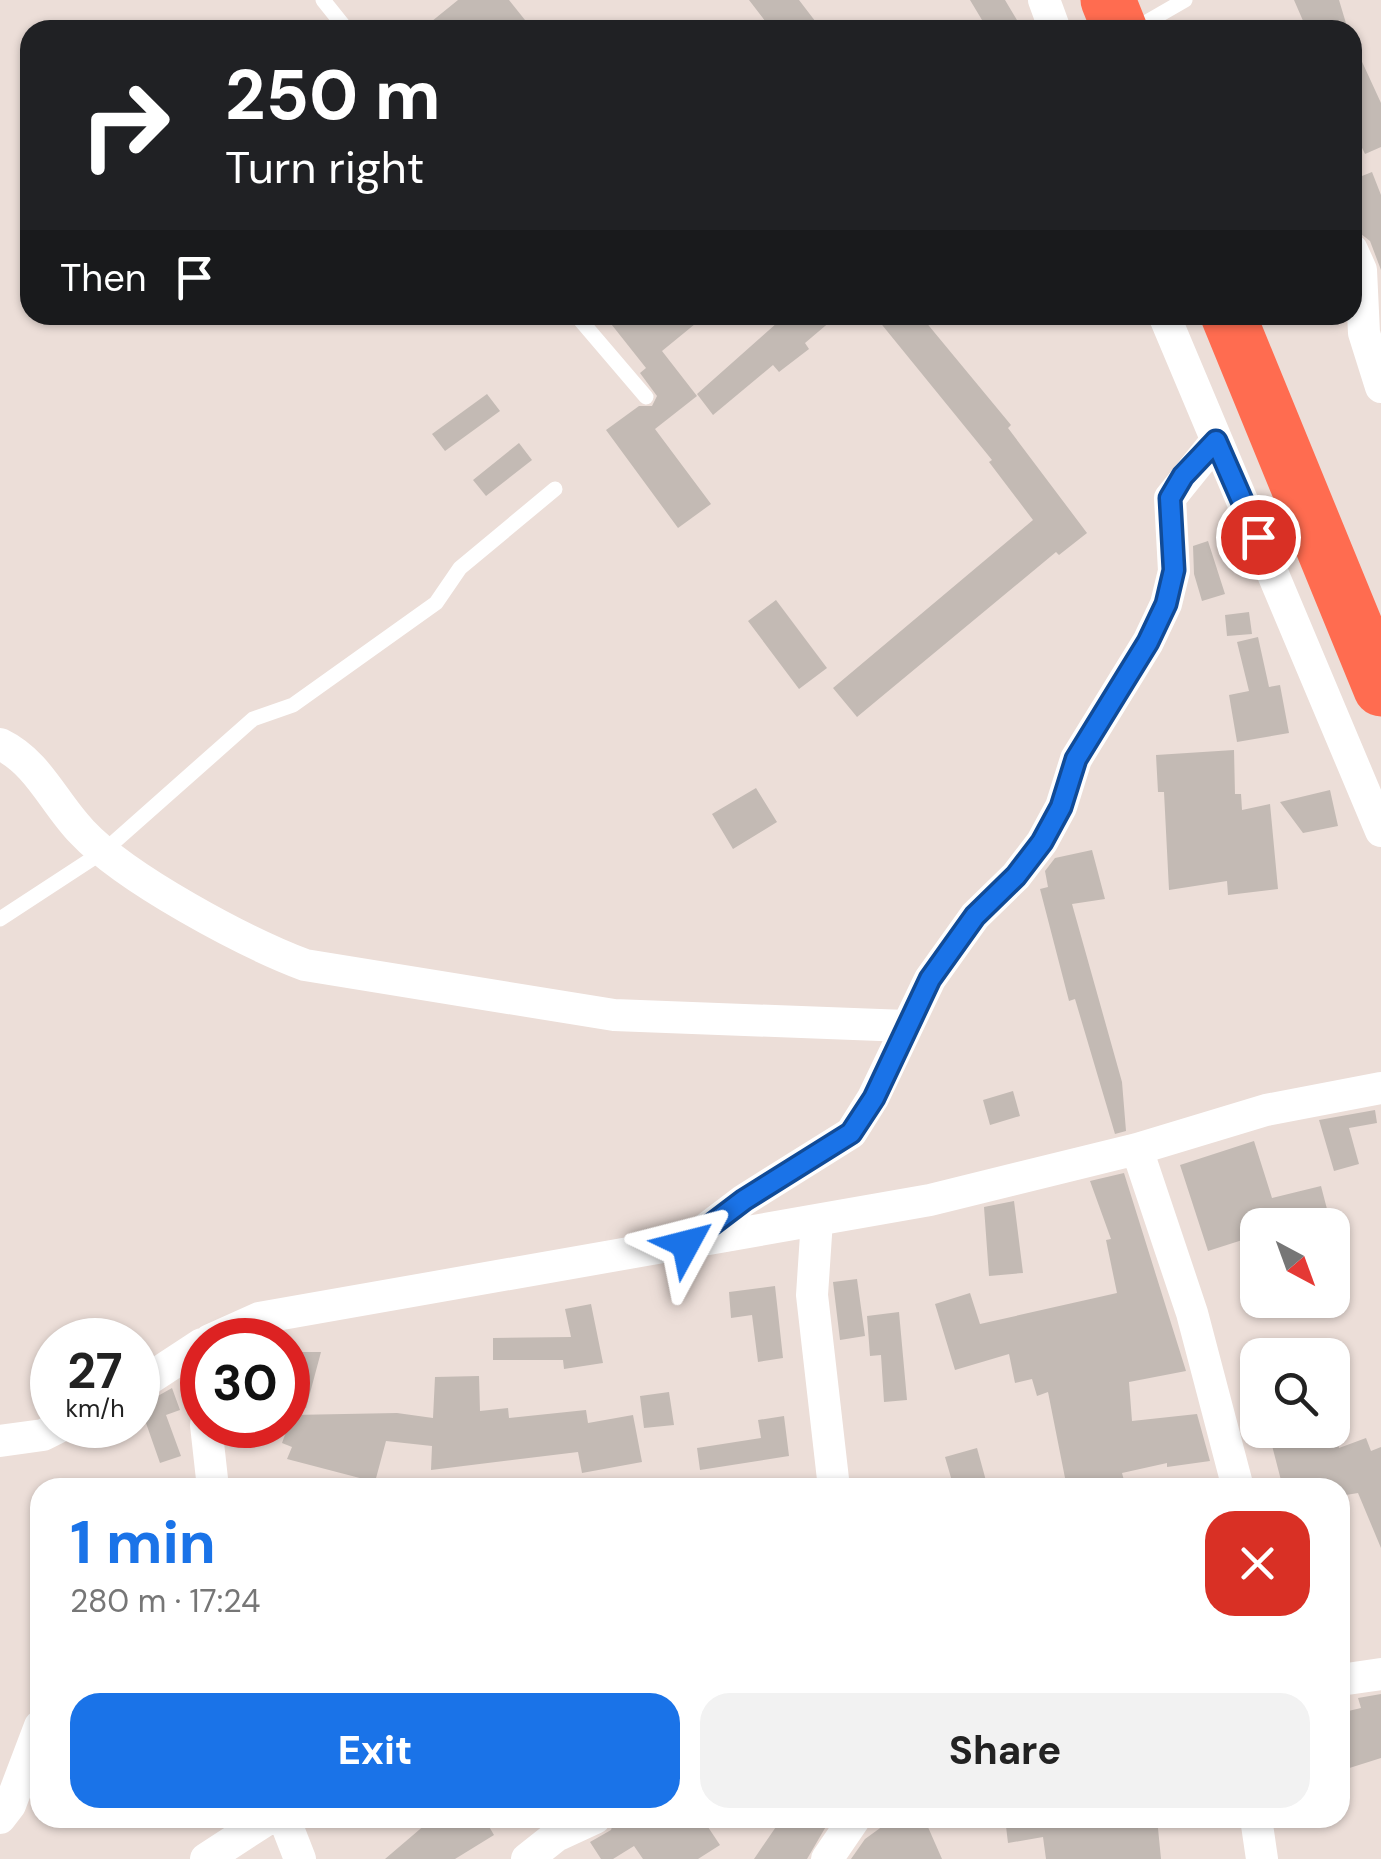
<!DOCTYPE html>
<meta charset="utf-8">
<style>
body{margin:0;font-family:"DM Sans",sans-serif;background:#f2f2f2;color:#222;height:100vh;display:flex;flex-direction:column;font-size:38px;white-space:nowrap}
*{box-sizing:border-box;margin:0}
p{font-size:32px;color:#767676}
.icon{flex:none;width:55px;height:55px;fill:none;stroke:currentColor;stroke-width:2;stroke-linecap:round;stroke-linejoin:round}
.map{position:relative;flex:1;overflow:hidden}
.sheet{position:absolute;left:30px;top:1478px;width:1320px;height:350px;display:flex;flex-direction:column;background:#fff;border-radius:30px;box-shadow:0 2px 8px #0004}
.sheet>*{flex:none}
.banner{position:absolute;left:20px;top:20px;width:1342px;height:305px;border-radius:30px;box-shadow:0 2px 8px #0004;background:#202124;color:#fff;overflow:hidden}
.needle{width:65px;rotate:139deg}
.buttons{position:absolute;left:1240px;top:1208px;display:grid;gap:20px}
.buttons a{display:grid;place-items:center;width:110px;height:110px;border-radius:20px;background:#fff;box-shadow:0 2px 8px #0004;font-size:50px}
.speed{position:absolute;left:30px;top:1318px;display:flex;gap:20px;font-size:50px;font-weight:700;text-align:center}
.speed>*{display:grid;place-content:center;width:130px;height:130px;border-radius:50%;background:#fff;box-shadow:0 2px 8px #0004;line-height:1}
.speed small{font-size:25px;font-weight:400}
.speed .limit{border:15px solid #d22;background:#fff;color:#111}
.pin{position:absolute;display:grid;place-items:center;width:85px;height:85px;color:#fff;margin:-42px;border:5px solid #fff;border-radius:50%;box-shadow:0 2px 10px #0007}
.me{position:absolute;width:110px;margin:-55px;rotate:52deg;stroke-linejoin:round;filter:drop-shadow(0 0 8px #0008)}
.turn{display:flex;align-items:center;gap:35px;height:210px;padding:0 40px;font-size:45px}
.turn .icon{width:130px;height:130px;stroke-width:2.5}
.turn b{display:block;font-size:70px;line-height:85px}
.then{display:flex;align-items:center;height:95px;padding:0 40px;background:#0003;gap:20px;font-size:38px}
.round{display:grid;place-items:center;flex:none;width:105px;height:105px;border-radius:30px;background:#f2f2f2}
.overview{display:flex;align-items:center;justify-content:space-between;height:170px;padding:0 40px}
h1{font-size:60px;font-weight:700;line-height:75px;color:#1a73e8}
.action{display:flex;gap:20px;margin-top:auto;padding:20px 40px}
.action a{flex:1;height:115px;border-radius:30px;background:#1a73e8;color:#fff;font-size:40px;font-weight:700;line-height:115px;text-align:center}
.action a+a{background:#f2f2f2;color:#222}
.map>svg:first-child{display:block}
.building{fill:#c3bab4}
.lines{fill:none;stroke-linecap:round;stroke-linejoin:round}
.lane{stroke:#fff;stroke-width:15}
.street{stroke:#fff;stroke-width:32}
.highway{stroke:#ff6c50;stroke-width:55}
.route-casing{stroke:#114b97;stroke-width:25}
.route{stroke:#1a73e8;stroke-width:18}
</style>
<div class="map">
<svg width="1381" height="1859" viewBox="0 0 1381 1859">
<rect width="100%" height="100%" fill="#ecded8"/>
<path class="building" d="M 458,0 L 509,0 L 533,30 L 421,30 Z
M 749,0 L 799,0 L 822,30 L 772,30 Z
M 970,0 L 1005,0 L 1023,30 L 988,30 Z
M 1294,0 L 1339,0 L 1348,30 L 1307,30 Z
M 1352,40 L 1381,103 L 1381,147 L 1365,154 L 1352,127 Z
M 1372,172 L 1381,195 L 1381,270 L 1370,241 L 1352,227 L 1352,180 Z
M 604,315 L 706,315 L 662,351 L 697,396 L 655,429 L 711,504 L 678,528 L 606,430 L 639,406 L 652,406 L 657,396 L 640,373 L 646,368 Z
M 786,315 L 838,315 L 805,343 L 809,349 L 779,372 L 773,365 L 713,415 L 697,394 Z
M 874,315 L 920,315 L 1011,425 L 1008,428 L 1087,533 L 1059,555 L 1056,552 L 857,717 L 833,688 L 1033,520 L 989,462 L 992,460 Z
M 487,394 L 500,411 L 445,451 L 432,434 Z
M 519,443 L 532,460 L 486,496 L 473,480 Z
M 1208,541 L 1225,594 L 1202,601 L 1194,574 L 1193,546 Z
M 776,600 L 827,668 L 799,689 L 748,621 Z
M 1249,612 L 1252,634 L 1227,636 L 1225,615 Z
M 1258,637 L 1269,687 L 1280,685 L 1289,733 L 1237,742 L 1229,695 L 1249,691 L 1237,642 Z
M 1234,750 L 1235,794 L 1241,794 L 1242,810 L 1270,804 L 1278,889 L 1228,895 L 1227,881 L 1169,890 L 1164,792 L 1158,792 L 1156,755 Z
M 756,788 L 777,822 L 733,849 L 712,814 Z
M 1330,790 L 1338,826 L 1303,833 L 1280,802 Z
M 1092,850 L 1105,899 L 1072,904 L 1122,1082 L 1126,1131 L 1115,1134 L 1075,999 L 1069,1001 L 1040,889 L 1048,887 L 1045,871 L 1055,858 Z
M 1013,1091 L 1020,1116 L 990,1125 L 983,1100 Z
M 1375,1110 L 1377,1123 L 1349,1128 L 1359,1164 L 1334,1171 L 1319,1120 Z
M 1254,1141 L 1272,1198 L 1321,1186 L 1327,1209 L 1280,1221 L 1281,1225 L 1258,1225 L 1258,1235 L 1208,1251 L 1180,1165 Z
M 1124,1173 L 1186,1371 L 1129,1382 L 1132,1421 L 1197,1414 L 1210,1461 L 1167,1467 L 1167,1463 L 1122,1473 L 1126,1488 L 1067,1488 L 1048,1392 L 1037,1396 L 1032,1379 L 1015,1383 L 1009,1354 L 955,1370 L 935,1304 L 970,1293 L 980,1324 L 1117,1293 L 1106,1240 L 1111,1239 L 1090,1181 Z
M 1014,1201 L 1023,1273 L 989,1276 L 984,1207 Z
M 857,1279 L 865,1336 L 840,1340 L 833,1282 Z
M 775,1286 L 783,1358 L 758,1362 L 752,1315 L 731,1318 L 729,1292 Z
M 591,1304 L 603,1363 L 564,1369 L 563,1360 L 493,1360 L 493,1338 L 571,1337 L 565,1309 Z
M 899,1312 L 907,1400 L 884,1402 L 881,1355 L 870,1356 L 867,1316 Z
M 288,1352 L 321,1352 L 306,1408 L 288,1403 Z
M 479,1376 L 480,1411 L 508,1408 L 509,1418 L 586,1410 L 588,1423 L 633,1415 L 642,1462 L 582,1473 L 578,1452 L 431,1470 L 432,1446 L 386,1441 L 375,1482 L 287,1459 L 292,1447 L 282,1443 L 292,1415 L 397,1413 L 433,1418 L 435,1377 Z
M 172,1388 L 180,1410 L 166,1415 L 181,1456 L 160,1463 L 140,1406 Z
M 669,1392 L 674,1425 L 644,1428 L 640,1396 Z
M 784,1416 L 789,1456 L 700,1470 L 697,1448 L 761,1438 L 758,1420 Z
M 1284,1430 L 1304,1430 L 1308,1445 L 1337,1439 L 1339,1448 L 1366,1438 L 1371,1451 L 1381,1447 L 1381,1548 L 1358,1493 L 1340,1496 L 1340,1488 L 1283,1488 L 1269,1434 Z
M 977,1448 L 988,1488 L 954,1488 L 945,1457 Z
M 1381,1694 L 1381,1758 L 1340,1771 L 1340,1713 L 1361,1708 L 1358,1698 Z
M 433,1818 L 484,1818 L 494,1835 L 455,1859 L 385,1859 Z
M 615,1818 L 702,1818 L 720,1845 L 698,1859 L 643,1859 L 634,1846 L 613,1859 L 601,1859 L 590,1842 L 611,1830 Z
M 782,1818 L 820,1818 L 828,1823 L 807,1859 L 754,1859 Z
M 894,1818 L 924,1818 L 942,1859 L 851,1859 L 865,1839 Z
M 1005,1818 L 1157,1818 L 1161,1859 L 1046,1859 L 1043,1837 L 1008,1843 Z"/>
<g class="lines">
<path class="lane" d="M 323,0 L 347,30
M 1133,30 L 1185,0
M 576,315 L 646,397
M 0,919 L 104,851 L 253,719 L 293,705 L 436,603 L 460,568 L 555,489"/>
<path class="street" d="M 1044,0 L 1055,30
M 1352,250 L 1361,270 L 1364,333 L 1381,387
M 1164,315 L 1381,831
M 0,744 C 39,763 53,802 82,832 C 126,879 244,942 305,965 L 614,1015 L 906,1026
M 1137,1149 L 1192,1313 L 1238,1488
M 817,1220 L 812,1295 L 834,1488
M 690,1241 L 744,1200 L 851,1133 L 873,1098 L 930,979 L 975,916 L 1016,876 L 1042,842 L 1061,807 L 1076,759 L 1148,642 L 1166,604 L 1174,571 L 1170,498 L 1216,441
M 210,1340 L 259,1318 L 930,1200 L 1137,1149 L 1266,1110 L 1381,1088
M 193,1350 L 202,1404
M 138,1386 L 202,1344
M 206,1425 L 213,1488
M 0,1441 L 43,1435 L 63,1425
M 1340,1680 L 1381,1674
M 0,1818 L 10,1805 L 40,1726
M 284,1818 L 300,1859
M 1256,1818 L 1262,1859
M 206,1859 L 269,1818
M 527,1859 L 556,1836 L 595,1818
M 827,1859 L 855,1818"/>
<path class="highway" d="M 1108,0 L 1120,30
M 1228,315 L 1381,689"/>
</g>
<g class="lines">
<g class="route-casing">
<path id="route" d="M 686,1244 L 744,1200 L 851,1133 L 874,1098 L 930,979 L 975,916 L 1016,876 L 1042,842 L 1061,807 L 1076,759 L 1148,642 L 1166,604 L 1174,570 L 1170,498 L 1183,476 L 1216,441 L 1258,537"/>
</g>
<use href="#route" class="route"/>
</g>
</svg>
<div class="buttons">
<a><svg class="needle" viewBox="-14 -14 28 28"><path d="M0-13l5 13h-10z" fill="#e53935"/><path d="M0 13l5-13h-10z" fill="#767676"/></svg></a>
<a><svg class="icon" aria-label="search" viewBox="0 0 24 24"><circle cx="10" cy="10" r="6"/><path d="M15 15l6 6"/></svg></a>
</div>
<div class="speed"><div>27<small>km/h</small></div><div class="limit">30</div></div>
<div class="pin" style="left:1258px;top:537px;background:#d93025"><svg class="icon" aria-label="arrive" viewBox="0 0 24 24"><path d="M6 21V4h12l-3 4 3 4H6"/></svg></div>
<svg class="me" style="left:686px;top:1244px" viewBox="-20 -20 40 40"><path d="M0-17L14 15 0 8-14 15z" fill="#1a73e8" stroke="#fff" stroke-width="4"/></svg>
<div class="banner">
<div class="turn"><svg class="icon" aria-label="right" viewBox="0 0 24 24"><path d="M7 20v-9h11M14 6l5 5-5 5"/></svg><div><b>250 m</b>Turn right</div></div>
<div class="then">Then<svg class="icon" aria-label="arrive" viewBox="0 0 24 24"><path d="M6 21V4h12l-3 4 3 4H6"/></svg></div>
</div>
<section class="sheet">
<div class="overview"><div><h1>1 min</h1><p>280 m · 17:24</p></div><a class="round" style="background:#d93025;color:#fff"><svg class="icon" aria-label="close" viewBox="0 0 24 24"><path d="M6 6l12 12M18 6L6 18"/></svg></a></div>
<div class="action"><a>Exit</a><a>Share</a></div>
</section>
</div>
